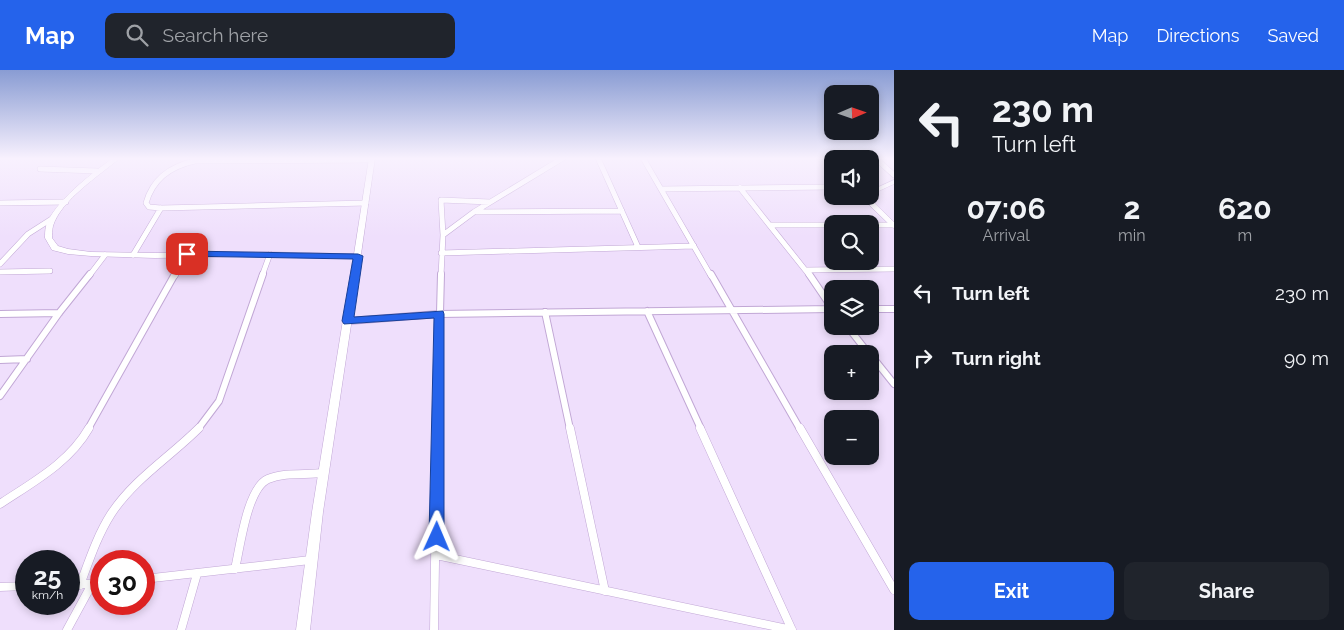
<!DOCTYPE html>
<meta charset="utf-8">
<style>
body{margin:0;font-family:Raleway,sans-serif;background:#20242c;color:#f1f3f6;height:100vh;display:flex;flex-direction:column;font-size:19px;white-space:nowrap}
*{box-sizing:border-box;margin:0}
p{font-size:16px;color:#9ea1a6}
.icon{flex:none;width:28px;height:28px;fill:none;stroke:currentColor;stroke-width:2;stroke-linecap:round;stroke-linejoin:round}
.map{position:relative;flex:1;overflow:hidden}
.details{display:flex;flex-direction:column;background:#171b24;width:450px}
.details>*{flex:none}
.guide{background:#171b24;color:#f1f3f6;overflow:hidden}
.needle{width:32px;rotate:88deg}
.tools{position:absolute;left:824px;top:15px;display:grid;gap:10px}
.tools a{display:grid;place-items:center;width:55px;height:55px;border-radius:10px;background:#171b24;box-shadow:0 2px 8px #0003;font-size:25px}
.speed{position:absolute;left:15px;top:480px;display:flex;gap:10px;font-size:25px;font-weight:700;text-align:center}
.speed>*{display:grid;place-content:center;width:65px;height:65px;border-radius:50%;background:#171b24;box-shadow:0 2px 8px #0003;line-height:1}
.speed small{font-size:12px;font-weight:400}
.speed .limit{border:8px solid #d22;background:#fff;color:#111}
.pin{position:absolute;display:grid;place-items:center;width:42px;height:42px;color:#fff;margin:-21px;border-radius:10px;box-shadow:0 2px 8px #0006}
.me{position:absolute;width:55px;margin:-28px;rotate:1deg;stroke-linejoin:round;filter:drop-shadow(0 0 4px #0008)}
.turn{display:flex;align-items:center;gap:18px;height:105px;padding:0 15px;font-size:22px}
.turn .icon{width:65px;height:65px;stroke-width:2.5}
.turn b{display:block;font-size:35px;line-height:42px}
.eta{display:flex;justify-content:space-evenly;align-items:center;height:85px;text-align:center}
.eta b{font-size:30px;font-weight:700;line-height:35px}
.button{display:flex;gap:10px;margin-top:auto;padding:10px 15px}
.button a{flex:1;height:58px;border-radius:10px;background:#2563eb;color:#fff;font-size:20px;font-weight:700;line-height:58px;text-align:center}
.button a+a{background:#20242c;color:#f1f3f6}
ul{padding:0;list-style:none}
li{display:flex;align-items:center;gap:15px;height:65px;padding:0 15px}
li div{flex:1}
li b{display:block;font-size:19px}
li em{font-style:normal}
header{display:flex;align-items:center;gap:30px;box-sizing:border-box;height:70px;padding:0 25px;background:#2563eb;color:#fff}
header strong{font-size:24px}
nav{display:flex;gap:28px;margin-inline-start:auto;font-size:18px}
.search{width:350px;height:45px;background:#20242c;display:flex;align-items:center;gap:12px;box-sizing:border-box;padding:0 18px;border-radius:10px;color:#9ea1a6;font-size:19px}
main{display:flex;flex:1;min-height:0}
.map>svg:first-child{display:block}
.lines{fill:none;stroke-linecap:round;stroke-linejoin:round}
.street-far2-casing{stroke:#c1a7d5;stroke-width:6}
.street-far1-casing{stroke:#c1a7d5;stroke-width:8}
.street-casing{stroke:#c1a7d5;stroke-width:9}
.secondary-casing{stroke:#c1a7d5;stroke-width:1}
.street-far2{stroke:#fff;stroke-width:5}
.street-far1{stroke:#fff;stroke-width:6}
.street{stroke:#fff;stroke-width:8}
.secondary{fill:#fff;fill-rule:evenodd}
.route{fill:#2563eb;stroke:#184099}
</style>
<header>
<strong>Map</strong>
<div class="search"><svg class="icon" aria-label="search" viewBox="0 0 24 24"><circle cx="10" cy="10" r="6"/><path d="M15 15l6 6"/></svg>Search here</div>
<nav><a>Map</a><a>Directions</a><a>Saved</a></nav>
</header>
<main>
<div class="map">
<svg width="894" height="560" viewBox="0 0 894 560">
<rect width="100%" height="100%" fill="#efdffc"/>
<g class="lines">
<g class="street-far2-casing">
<path id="street-far2" d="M 598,88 L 638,177
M 643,88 L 711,206
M 875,88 L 894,105
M 40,99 L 97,101
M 740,118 L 810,206
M 661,119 L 832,117
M 0,133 L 66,132
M 366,133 L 161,138 L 149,137 L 146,133 C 153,108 171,96 195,91 L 372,90
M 476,142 L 622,141
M 770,155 L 832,155
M 870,155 L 893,155
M 443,165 L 441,130 L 490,132
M 441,183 L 694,176
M 133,185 L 161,138
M 0,194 L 28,164 L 53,148
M 806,200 L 894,199
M 0,202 L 50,201
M 89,206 L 105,185
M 175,206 L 187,184
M 262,206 L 270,184
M 441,206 L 443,165 L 474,142 L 563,88"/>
</g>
<g class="street-far1-casing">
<path id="street-far1" d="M 711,204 L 800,359
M 809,204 L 832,238
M 870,239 L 894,239
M 647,241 L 701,359
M 545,242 L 570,359
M 0,244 L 59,243
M 348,251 L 439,244 L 832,239
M 847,256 L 869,284
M 870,284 L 894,314
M 0,290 L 27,289
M 0,326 L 59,243 L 90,204
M 88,359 L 175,204
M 198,359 L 219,331 L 263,204
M 437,359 L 441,204"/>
</g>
<g class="street-casing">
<path id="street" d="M 570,358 L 605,521
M 700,358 L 792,560
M 800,358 L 894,520
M 0,434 C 33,412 69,393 89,358
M 436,485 L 792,560
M 235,499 C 240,478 247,418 268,409 C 285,402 305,405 323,403
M 144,509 L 310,490
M 69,515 L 101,513
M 80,515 C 89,491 97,466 111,444 C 134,409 170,387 199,358
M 0,517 L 26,516
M 67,560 L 92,514
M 181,560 L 197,504
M 434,560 L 437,358"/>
</g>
<g class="secondary-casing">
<path id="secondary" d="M 113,88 L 120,88 C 100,105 61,130 53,156 C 52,160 52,165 52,168 L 58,176 L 68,179 L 91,182 L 155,183 L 267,182 L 354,184 L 369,88 L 375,88 L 361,184 L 363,186 L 361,188 L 323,442 L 310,560 L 296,560 L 312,442 L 353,188 L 267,186 L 155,188 L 91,186 L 68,184 L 52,180 L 45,168 C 45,165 45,160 46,156 C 54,132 92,103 113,88 Z
M 819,88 L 826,88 L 832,95 L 832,100 L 830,99 Z
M 894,110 L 894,114 L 870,125 L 870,121 Z
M 860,126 L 867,126 L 894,152 L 894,158 L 892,157 Z"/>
</g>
<use href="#street-far2" class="street-far2"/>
<use href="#street-far1" class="street-far1"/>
<use href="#street" class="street"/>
<use href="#secondary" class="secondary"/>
</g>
<linearGradient id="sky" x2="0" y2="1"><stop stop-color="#899cd3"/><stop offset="0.53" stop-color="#f8f1fe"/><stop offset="1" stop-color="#f8f1fe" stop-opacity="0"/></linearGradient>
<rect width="894" height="167" fill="url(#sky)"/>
<path class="route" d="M 187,181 L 358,184 L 363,186 L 354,247 L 443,241 L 444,244 L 444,467 L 442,472 L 437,474 L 431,472 L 429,467 L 434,248 L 344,254 L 342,251 L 353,189 L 183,186 L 182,184 Z"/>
</svg>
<div class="tools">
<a><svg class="needle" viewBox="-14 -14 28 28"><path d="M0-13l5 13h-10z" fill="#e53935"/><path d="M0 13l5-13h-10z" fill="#9ea1a6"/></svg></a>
<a><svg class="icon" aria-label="sound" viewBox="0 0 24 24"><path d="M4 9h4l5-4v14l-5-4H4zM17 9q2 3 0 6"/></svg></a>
<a><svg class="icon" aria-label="search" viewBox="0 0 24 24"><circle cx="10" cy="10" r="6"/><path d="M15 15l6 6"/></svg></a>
<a><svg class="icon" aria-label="layers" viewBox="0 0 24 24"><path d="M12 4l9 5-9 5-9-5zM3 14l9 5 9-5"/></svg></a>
<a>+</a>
<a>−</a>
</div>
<div class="speed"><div>25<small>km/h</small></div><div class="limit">30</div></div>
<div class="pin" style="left:187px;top:184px;background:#d93025"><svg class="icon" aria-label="arrive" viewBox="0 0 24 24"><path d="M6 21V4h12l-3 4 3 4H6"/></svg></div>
<svg class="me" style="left:437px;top:467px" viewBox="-20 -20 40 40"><path d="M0-17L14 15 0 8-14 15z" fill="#2563eb" stroke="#fff" stroke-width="4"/></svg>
</div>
<section class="details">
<div class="guide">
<div class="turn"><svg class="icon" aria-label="left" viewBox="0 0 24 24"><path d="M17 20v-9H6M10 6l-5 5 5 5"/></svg><div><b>230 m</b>Turn left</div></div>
</div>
<div class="eta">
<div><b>07:06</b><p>Arrival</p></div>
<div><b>2</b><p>min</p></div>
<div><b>620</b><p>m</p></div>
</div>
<ul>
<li><svg class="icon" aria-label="left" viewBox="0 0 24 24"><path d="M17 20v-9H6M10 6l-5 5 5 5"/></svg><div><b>Turn left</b></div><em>230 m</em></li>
<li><svg class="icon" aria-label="right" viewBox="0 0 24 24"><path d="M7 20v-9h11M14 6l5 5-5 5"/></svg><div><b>Turn right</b></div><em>90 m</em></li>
</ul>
<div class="button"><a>Exit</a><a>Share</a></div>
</section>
</main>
